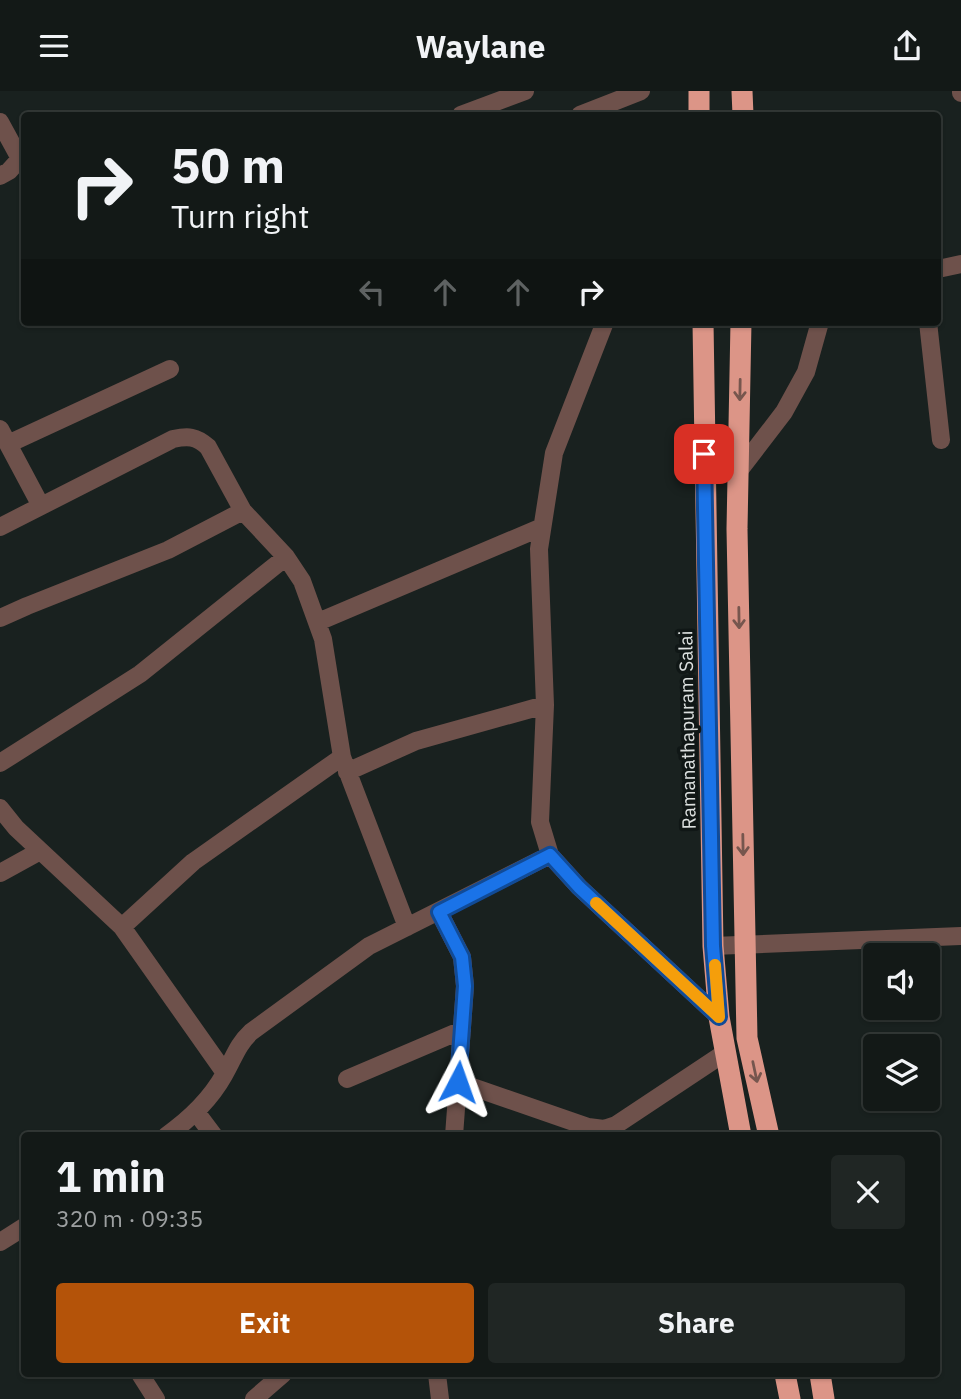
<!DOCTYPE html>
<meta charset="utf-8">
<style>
body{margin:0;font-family:"IBM Plex Sans",sans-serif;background:#202624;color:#f1f3f6;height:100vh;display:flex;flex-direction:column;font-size:26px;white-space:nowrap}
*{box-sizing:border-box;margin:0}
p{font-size:23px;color:#9da0a1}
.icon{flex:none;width:38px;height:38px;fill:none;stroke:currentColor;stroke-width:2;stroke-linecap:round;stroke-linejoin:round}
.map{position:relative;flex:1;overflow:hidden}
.panel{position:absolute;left:21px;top:1041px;width:919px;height:245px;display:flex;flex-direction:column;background:#131917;border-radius:7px;box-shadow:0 2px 5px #0004,0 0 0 2px #323836}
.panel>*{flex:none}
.banner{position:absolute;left:21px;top:21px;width:920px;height:214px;border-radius:7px;box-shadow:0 2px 5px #0004,0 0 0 2px #323836;background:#131917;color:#f1f3f6;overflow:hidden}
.controls{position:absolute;left:863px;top:852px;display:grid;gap:14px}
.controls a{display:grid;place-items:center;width:77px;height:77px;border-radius:7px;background:#131917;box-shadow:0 2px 5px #0004,0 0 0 2px #323836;font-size:35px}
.pin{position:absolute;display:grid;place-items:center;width:60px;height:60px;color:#fff;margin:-30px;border-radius:14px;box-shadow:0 4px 10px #0006}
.me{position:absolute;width:77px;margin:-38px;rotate:4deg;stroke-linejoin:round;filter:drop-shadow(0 0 5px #0008)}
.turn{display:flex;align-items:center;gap:24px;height:147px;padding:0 35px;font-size:32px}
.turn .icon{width:91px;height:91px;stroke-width:2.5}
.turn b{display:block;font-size:49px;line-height:60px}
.lanes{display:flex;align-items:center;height:66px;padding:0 35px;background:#0003;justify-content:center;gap:35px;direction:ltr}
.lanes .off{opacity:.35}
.round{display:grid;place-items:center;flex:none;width:74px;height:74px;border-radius:7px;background:#202624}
.head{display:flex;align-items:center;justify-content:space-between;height:119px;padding:0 35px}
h1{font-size:42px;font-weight:700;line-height:52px}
.action{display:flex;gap:14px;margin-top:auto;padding:14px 35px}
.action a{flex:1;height:80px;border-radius:7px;background:#b45309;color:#fff;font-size:28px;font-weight:700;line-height:80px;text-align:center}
.action a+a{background:#202624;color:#f1f3f6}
header{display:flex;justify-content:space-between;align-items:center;height:91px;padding:0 35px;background:#131917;font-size:32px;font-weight:700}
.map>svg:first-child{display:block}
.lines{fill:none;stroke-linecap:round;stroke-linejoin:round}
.minor{stroke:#6e514b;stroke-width:18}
.highway{stroke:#dc9587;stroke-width:21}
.oneway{stroke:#76564e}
.route-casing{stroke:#114b97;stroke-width:18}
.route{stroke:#1a73e8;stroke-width:12}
.slow{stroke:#f59e0b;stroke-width:12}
.labels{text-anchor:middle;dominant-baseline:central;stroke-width:7;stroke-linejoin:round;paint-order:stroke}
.street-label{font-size:19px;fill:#dce0df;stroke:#101716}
</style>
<header><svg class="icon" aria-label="menu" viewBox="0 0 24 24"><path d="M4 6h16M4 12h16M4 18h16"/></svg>Waylane<svg class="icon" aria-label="share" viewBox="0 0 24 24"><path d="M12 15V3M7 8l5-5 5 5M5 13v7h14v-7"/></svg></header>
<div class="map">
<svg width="961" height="1308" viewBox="0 0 961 1308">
<rect width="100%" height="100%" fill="#19211f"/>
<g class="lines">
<path class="minor" d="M 961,0 L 961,2
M 461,24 L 525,0
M 580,24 L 641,0
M 0,31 L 18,64 L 18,70 L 9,80 L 0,85
M 938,178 L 961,173
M 605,231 L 554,362 L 539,458 L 545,614 L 540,731 L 550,764 L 579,796 L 719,926
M 928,231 L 941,349
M 0,338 L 41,415
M 8,353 L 170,278
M 738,381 L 784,321 L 806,281 L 820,231
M 0,436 L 173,348 C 188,345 196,345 208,356 L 243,420 L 286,466 L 302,490 L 323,548 L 342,666 L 407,836
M 0,527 L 27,515 L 168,459 L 243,420
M 318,531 L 542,436
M 0,672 L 140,583 L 286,466
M 347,681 L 416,650 L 545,614
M 0,717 L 16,737 L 122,836 L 225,982
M 0,782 L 40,760
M 439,821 L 462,866 L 465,895 L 454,1045
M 122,836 L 193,771 L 342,666
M 713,855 L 961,845
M 347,988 L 462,939
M 458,991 L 588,1036 L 604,1038 L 616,1034 L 726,961
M 196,1021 L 214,1045
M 166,1045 C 190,1028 210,1009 224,984 C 234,967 237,954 251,941 L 369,855 L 550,764
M 0,1151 L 24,1136
M 140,1283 L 156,1308
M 437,1283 L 440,1308
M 254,1308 L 283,1283"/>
<path class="highway" d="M 742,0 L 743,24
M 699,24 L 699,0
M 703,231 L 713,855 L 719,926 L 741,1045
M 741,231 L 737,438 L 747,947 L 769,1045
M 785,1283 L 790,1308
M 820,1283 L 824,1308"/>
</g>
<defs><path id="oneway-shaft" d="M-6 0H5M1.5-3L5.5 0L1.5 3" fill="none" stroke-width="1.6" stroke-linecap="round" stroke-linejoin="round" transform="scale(1.75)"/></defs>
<g class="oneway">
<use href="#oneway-shaft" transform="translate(740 299) rotate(91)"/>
<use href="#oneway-shaft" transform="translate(739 527) rotate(89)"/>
<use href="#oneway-shaft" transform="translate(743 754) rotate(89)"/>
<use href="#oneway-shaft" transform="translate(755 981) rotate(78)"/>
</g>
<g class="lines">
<g class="route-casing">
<path id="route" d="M 458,991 L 465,895 L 462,866 L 439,821 L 550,764 L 579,796 L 719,926 L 713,855 L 704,363"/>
</g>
<use href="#route" class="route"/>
<path class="slow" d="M 596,812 L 719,926 L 715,874"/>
</g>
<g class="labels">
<g class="street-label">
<text transform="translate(687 639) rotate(-91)">Ramanathapuram Salai</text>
</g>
</g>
</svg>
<div class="controls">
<a><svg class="icon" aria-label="sound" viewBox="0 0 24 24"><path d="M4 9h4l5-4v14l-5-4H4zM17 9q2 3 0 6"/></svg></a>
<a><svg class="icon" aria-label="layers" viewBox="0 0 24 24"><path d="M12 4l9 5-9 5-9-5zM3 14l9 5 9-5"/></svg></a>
</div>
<div class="pin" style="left:704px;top:363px;background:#d93025"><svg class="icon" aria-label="arrive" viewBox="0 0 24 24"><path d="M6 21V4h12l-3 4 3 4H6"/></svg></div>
<svg class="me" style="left:458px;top:991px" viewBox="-20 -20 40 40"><path d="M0-17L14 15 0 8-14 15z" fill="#1a73e8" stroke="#fff" stroke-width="4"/></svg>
<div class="banner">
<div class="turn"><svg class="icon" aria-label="right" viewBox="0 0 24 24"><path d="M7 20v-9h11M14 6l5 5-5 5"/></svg><div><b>50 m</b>Turn right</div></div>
<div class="lanes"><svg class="icon off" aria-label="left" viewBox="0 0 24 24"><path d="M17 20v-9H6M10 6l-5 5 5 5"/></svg><svg class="icon off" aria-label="ahead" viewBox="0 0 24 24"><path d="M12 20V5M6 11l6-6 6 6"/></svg><svg class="icon off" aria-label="ahead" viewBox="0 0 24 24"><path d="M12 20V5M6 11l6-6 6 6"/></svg><svg class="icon" aria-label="right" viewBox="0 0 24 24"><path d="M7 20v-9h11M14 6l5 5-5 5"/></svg></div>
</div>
<section class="panel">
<div class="head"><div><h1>1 min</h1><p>320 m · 09:35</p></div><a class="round"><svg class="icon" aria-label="close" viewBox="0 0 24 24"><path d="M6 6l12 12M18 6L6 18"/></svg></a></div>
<div class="action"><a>Exit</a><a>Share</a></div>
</section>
</div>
